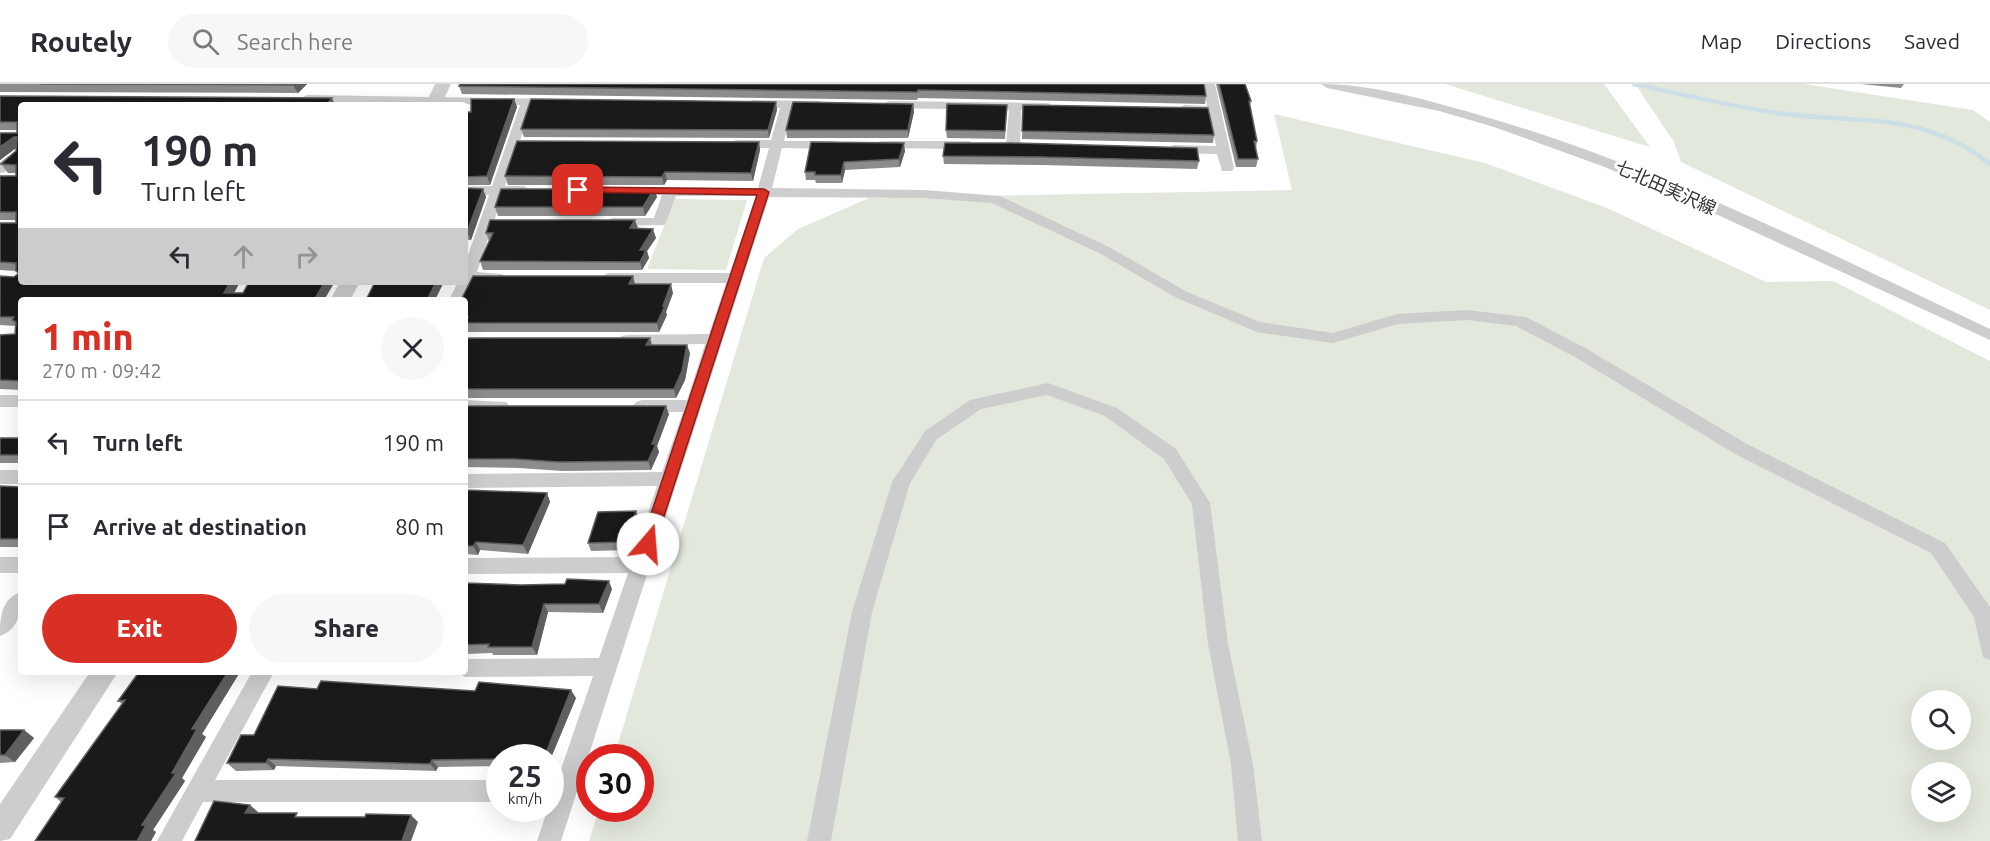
<!DOCTYPE html>
<meta charset="utf-8">
<style>
body{margin:0;font-family:Ubuntu,"Noto Sans JP",sans-serif;background:#f7f7f7;color:#2b2b33;height:100vh;display:flex;flex-direction:column;font-size:22px;white-space:nowrap}
*{box-sizing:border-box;margin:0}
p{font-size:20px;color:#7c7c81}
.icon{flex:none;width:33px;height:33px;fill:none;stroke:currentColor;stroke-width:2;stroke-linecap:round;stroke-linejoin:round}
.map{position:relative;flex:1;overflow:hidden}
.drawer{position:absolute;left:18px;top:213px;width:450px;height:378px;display:flex;flex-direction:column;background:#fff;border-radius:6px;box-shadow:0 6px 24px #0002}
.drawer>*{flex:none}
.banner{position:absolute;left:18px;top:18px;width:450px;height:183px;border-radius:6px;box-shadow:0 6px 24px #0002;background:#fff;color:#2b2b33;overflow:hidden}
.controls{position:absolute;left:1911px;top:606px;display:grid;gap:12px}
.controls a{display:grid;place-items:center;width:60px;height:60px;border-radius:50%;background:#fff;box-shadow:0 6px 24px #0002;font-size:30px}
.speed{position:absolute;left:486px;top:660px;display:flex;gap:12px;font-size:30px;font-weight:700;text-align:center}
.speed>*{display:grid;place-content:center;width:78px;height:78px;border-radius:50%;background:#fff;box-shadow:0 6px 24px #0002;line-height:1}
.speed small{font-size:15px;font-weight:400}
.speed .limit{border:9px solid #d22;background:#fff;color:#111}
.pin{position:absolute;display:grid;place-items:center;width:51px;height:51px;color:#fff;margin:-26px;border-radius:12px;box-shadow:0 3px 9px #0006}
.me{position:absolute;width:66px;margin:-33px;rotate:18deg;stroke-linejoin:round;filter:drop-shadow(0 0 4px #0008)}
.turn{display:flex;align-items:center;gap:21px;height:126px;padding:0 24px;font-size:27px}
.turn .icon{width:78px;height:78px;stroke-width:2.5}
.turn b{display:block;font-size:42px;line-height:51px}
.lanes{display:flex;align-items:center;height:57px;padding:0 24px;background:#0003;justify-content:center;gap:30px;direction:ltr}
.lanes .off{opacity:.35}
.round{display:grid;place-items:center;flex:none;width:63px;height:63px;border-radius:32px;background:#f7f7f7}
.headline{display:flex;align-items:center;justify-content:space-between;height:102px;padding:0 24px}
h1{font-size:36px;font-weight:800;line-height:45px;color:#d93025}
.primary-button{display:flex;gap:12px;margin-top:auto;padding:12px 24px}
.primary-button a{flex:1;height:69px;border-radius:36px;background:#d93025;color:#fff;font-size:24px;font-weight:800;line-height:69px;text-align:center}
.primary-button a+a{background:#f7f7f7;color:#2b2b33}
ul{padding:0;list-style:none}
li{display:flex;align-items:center;gap:18px;height:84px;padding:0 24px;border-top:2px solid #e1e1e2}
li div{flex:1}
li b{display:block;font-size:22px}
li em{font-style:normal}
header{display:flex;align-items:center;gap:36px;box-sizing:border-box;height:84px;padding:0 30px;background:#fff;border-bottom:2px solid #e1e1e2}
header strong{font-size:28px}
nav{display:flex;gap:33px;margin-inline-start:auto;font-size:21px}
.search{width:420px;height:54px;background:#f7f7f7;display:flex;align-items:center;gap:15px;box-sizing:border-box;padding:0 21px;border-radius:33px;color:#7c7c81;font-size:22px}
.map>svg:first-child{display:block}
.green{fill:#e3e8dd;fill-rule:evenodd}
.lines{fill:none;stroke-linecap:round;stroke-linejoin:round}
.stream{stroke:#ccdee6;stroke-width:4.5}
.minor{fill:#cdcdcd;fill-rule:evenodd}
.tertiary{fill:#cdcdcd;fill-rule:evenodd}
.wall{fill:#8c8c8c}
.shaded-wall{fill:#5f5f5f}
.building{fill:#1a1a1a;stroke:#5f5f5f;stroke-width:1.5}
.route{fill:#d93025;stroke:#8d1f18;stroke-width:1.5}
.labels{text-anchor:middle;dominant-baseline:central;stroke-width:6;stroke-linejoin:round;paint-order:stroke}
.far-street-label{font-size:18px;fill:#333;stroke:#fff}
</style>
<header>
<strong>Routely</strong>
<div class="search"><svg class="icon" aria-label="search" viewBox="0 0 24 24"><circle cx="10" cy="10" r="6"/><path d="M15 15l6 6"/></svg>Search here</div>
<nav><a>Map</a><a>Directions</a><a>Saved</a></nav>
</header>
<div class="map">
<svg width="1990" height="757" viewBox="0 0 1990 757">
<rect width="100%" height="100%" fill="#fff"/>
<path class="green" d="M 1444,0 L 1604,0 L 1650,63 L 1445,0 Z
M 1635,0 L 1804,0 L 1973,26 L 1990,38 L 1990,226 L 1681,78 L 1674,58 Z
M 1274,30 L 1485,79 L 1607,124 L 1766,198 L 1833,197 L 1990,277 L 1990,757 L 589,757 L 599,725 L 640,724 L 640,674 L 614,673 L 764,174 L 798,145 L 869,114 L 1292,106 ZM 1922,616 L 1960,616 L 1960,656 L 1922,656 ZM 1922,688 L 1960,688 L 1960,728 L 1922,728 Z
M 675,115 L 747,116 L 726,186 L 647,185 Z"/>
<g class="lines">
<path class="stream" d="M 1634,0 C 1681,10 1729,22 1777,29 C 1856,40 1923,26 1990,80"/>
<path class="minor" d="M 1203,0 L 1215,0 L 1234,84 L 1232,87 L 1222,87 L 1217,70 L 1174,69 L 1167,65 L 1174,61 L 1216,62 L 1209,30 L 1184,29 L 1178,25 L 1184,21 L 1207,22 Z
M 1321,0 C 1373,0 1426,16 1476,30 C 1654,81 1823,166 1990,245 L 1990,256 L 1709,127 L 1602,82 L 1494,43 L 1439,27 L 1327,4 Z
M 308,11 L 557,15 L 559,18 L 557,21 L 532,21 L 505,102 L 524,102 L 531,106 L 524,110 L 503,110 L 477,188 L 502,190 L 505,193 L 502,196 L 473,198 L 465,216 L 449,216 L 458,198 L 465,198 L 465,180 L 489,111 L 465,111 L 465,103 L 492,102 L 520,21 L 304,18 L 302,15 L 304,12 Z
M 752,16 L 821,17 L 823,20 L 821,23 L 792,24 L 784,57 L 834,57 L 841,61 L 834,65 L 782,64 L 772,104 L 924,106 L 1000,112 L 1109,163 L 1187,208 L 1260,238 L 1333,249 L 1397,230 L 1467,226 L 1526,233 L 1587,265 L 1747,360 L 1945,459 L 1990,523 L 1990,576 L 1983,573 L 1974,533 L 1931,469 L 1735,370 L 1575,273 L 1516,242 L 1467,236 L 1398,240 L 1333,259 L 1257,248 L 1177,214 L 1099,169 L 992,119 L 924,114 L 769,113 L 561,757 L 537,757 L 548,724 L 550,724 L 550,717 L 593,592 L 465,593 L 456,588 L 465,588 L 465,575 L 599,574 L 628,489 L 465,490 L 465,474 L 633,473 L 657,402 L 465,404 L 465,390 L 662,388 L 683,328 L 642,328 L 636,326 L 633,322 L 636,318 L 642,316 L 687,316 L 705,260 L 627,261 L 621,260 L 619,256 L 621,252 L 627,251 L 709,250 L 726,199 L 608,199 L 600,194 L 608,189 L 730,189 L 756,112 L 676,112 L 665,141 L 612,142 L 605,138 L 612,134 L 654,134 L 662,111 L 627,110 L 625,107 L 632,103 L 758,104 L 769,64 L 736,64 L 729,60 L 736,56 L 771,56 L 780,24 L 748,23 L 746,20 Z
M 890,17 L 1048,19 L 1054,23 L 1048,27 L 1021,26 L 1020,61 L 1013,65 L 1006,61 L 1009,26 L 886,24 L 884,21 L 886,18 Z
M 880,57 L 969,57 L 976,61 L 969,65 L 875,64 L 873,61 Z
M 21,63 L 21,74 L 5,88 L 0,89 L 0,78 Z
M 1048,299 L 1117,324 L 1176,365 L 1210,419 L 1228,560 L 1253,680 L 1262,757 L 1238,757 L 1231,680 L 1208,560 L 1192,420 L 1164,375 L 1105,332 L 1047,311 L 981,325 L 937,355 L 910,399 L 872,528 L 831,757 L 807,757 L 852,528 L 892,398 L 925,347 L 970,316 Z
M 0,311 L 21,311 L 21,323 L 0,323 Z
M 465,316 L 506,318 L 509,322 L 506,326 L 465,328 Z
M 0,386 L 21,386 L 21,400 L 0,400 Z
M 0,473 L 21,473 L 21,489 L 0,489 Z
M 21,508 C 21,526 20,545 0,552 C 0,533 1,515 21,508 Z
M 252,588 L 274,588 L 215,696 L 500,696 L 500,718 L 203,718 L 182,757 L 157,757 Z"/>
<path class="tertiary" d="M 435,0 L 451,0 L 441,21 L 425,21 Z
M 340,198 L 360,198 L 350,216 L 330,216 Z
M 90,588 L 118,588 L 10,755 L 0,757 L 0,720 Z"/>
</g>
<path class="wall" d="M 0,0 L 307,0 L 298,9 L 0,8 Z
M 1204,0 L 1206,12 L 1205,20 L 918,14 L 917,16 L 462,10 L 459,2 Z
M 1216,0 L 1245,0 L 1251,17 L 1250,22 L 1257,57 L 1256,65 L 1258,75 L 1256,83 L 1236,83 Z
M 1861,0 L 1904,0 L 1901,4 Z
M 0,12 L 21,21 L 21,198 L 240,198 L 234,209 L 334,199 L 324,216 L 21,216 L 21,306 L 0,305 L 0,251 L 15,250 L 16,242 L 0,241 L 0,192 L 14,193 L 18,190 L 16,187 L 0,186 L 0,139 L 16,139 L 16,136 L 0,136 L 0,92 L 16,92 L 16,89 L 8,89 L 1,80 L 16,67 L 16,64 L 0,76 L 0,49 L 17,49 L 17,46 L 0,46 Z
M 514,15 L 517,23 L 490,101 L 465,101 L 465,28 L 471,28 Z
M 776,18 L 777,26 L 769,54 L 524,53 L 521,45 Z
M 913,20 L 914,28 L 908,54 L 787,54 L 786,46 Z
M 1007,21 L 1005,55 L 947,54 L 946,46 Z
M 1023,21 L 1214,51 L 1213,59 L 1022,55 Z
M 759,58 L 760,66 L 753,97 L 667,96 L 664,101 L 508,101 L 505,92 Z
M 811,58 L 905,67 L 900,83 L 845,86 L 842,99 L 816,99 L 815,96 L 806,96 L 805,88 Z
M 945,59 L 1199,77 L 1197,85 L 1042,81 L 944,80 L 943,72 Z
M 465,104 L 483,105 L 486,113 L 471,156 L 465,156 Z
M 654,105 L 657,113 L 645,132 L 498,132 L 495,123 Z
M 637,145 L 656,154 L 647,167 L 649,174 L 642,186 L 483,186 L 480,177 L 489,157 L 486,149 Z
M 633,192 L 635,200 L 673,209 L 666,228 L 667,231 L 659,248 L 468,248 L 465,242 L 465,216 Z
M 465,254 L 650,254 L 652,261 L 690,269 L 685,296 L 676,314 L 465,314 Z
M 465,322 L 669,330 L 657,362 L 659,368 L 651,386 L 563,387 L 519,384 L 465,383 Z
M 0,354 L 21,354 L 21,379 L 0,379 Z
M 0,402 L 21,403 L 21,463 L 0,463 Z
M 465,406 L 547,409 L 550,418 L 528,470 L 480,466 L 478,471 L 465,470 Z
M 636,427 L 639,436 L 630,466 L 591,467 L 588,459 Z
M 465,499 L 612,505 L 603,529 L 548,528 L 537,571 L 493,571 L 492,569 L 465,570 Z
M 139,588 L 240,588 L 202,650 L 206,653 L 182,694 L 185,697 L 153,746 L 156,748 L 151,757 L 35,757 L 61,718 L 55,713 L 122,620 L 118,617 Z
M 317,605 L 576,614 L 550,676 L 550,674 L 500,674 L 500,682 L 438,683 L 436,687 L 276,682 L 274,686 L 236,687 L 227,679 L 254,651 Z
M 0,646 L 24,646 L 34,654 L 15,678 L 0,679 Z"/>
<path class="shaded-wall" d="M 295,0 L 307,0 L 298,9 L 293,1 Z
M 332,14 L 335,21 L 326,21 Z
M 514,15 L 517,23 L 490,101 L 487,92 Z
M 776,18 L 777,26 L 769,54 L 768,46 Z
M 913,20 L 914,28 L 908,54 L 908,46 Z
M 14,53 L 20,61 L 0,76 L 0,63 Z
M 759,58 L 760,66 L 753,97 L 751,89 Z
M 904,59 L 905,67 L 900,83 L 899,75 Z
M 844,78 L 845,86 L 842,99 L 841,91 Z
M 665,88 L 667,96 L 664,101 L 662,93 Z
M 483,105 L 486,113 L 471,156 L 467,148 Z
M 654,105 L 657,113 L 645,132 L 643,123 Z
M 635,136 L 638,144 L 630,144 Z
M 653,145 L 656,154 L 647,167 L 649,174 L 642,186 L 640,178 L 640,166 Z
M 633,192 L 635,201 L 629,200 Z
M 230,198 L 240,198 L 230,216 L 224,209 Z
M 325,198 L 333,198 L 334,199 L 324,216 L 314,216 Z
M 436,198 L 444,198 L 435,216 L 427,216 Z
M 671,200 L 673,209 L 666,228 L 667,231 L 659,248 L 657,239 Z
M 650,254 L 652,262 L 646,261 Z
M 687,261 L 690,269 L 685,296 L 676,314 L 674,305 Z
M 666,322 L 669,330 L 657,362 L 659,368 L 651,386 L 648,377 L 652,360 Z
M 547,409 L 550,418 L 528,470 L 523,461 Z
M 636,427 L 639,436 L 630,466 L 627,458 Z
M 476,458 L 480,466 L 478,471 L 473,462 Z
M 609,497 L 612,505 L 603,529 L 599,520 Z
M 544,520 L 548,528 L 537,571 L 532,563 Z
M 228,588 L 240,588 L 202,650 L 206,653 L 182,694 L 185,697 L 153,746 L 156,748 L 151,757 L 137,757 L 142,741 L 172,689 L 192,645 Z
M 571,606 L 576,614 L 550,676 L 550,674 L 544,674 Z
M 24,646 L 34,654 L 15,678 L 5,671 Z
M 268,675 L 276,682 L 274,686 L 266,679 Z
M 432,676 L 438,683 L 436,687 L 430,680 Z
M 250,721 L 258,728 L 254,736 L 245,729 Z
M 411,731 L 418,738 L 411,757 L 402,757 Z"/>
<path class="building" d="M 41,0 L 295,0 L 293,1 Z
M 460,0 L 1204,0 L 1206,12 L 918,6 L 917,8 L 459,2 Z
M 1219,0 L 1245,0 L 1251,17 L 1249,17 L 1257,57 L 1254,57 L 1258,75 L 1238,75 Z
M 0,12 L 332,14 L 326,21 L 21,21 L 21,198 L 230,198 L 224,209 L 243,209 L 249,198 L 325,198 L 314,216 L 21,216 L 21,297 L 0,296 L 0,251 L 15,250 L 16,238 L 12,236 L 14,233 L 0,233 L 0,192 L 14,193 L 19,189 L 16,187 L 16,179 L 0,178 L 0,139 L 16,139 L 16,128 L 0,128 L 0,92 L 16,92 L 16,81 L 1,80 L 16,67 L 17,53 L 14,53 L 0,63 L 0,49 L 17,49 L 17,38 L 0,38 Z
M 471,15 L 514,15 L 487,92 L 465,93 L 465,28 L 471,28 Z
M 531,15 L 776,18 L 768,46 L 521,45 Z
M 793,18 L 913,20 L 908,46 L 786,46 Z
M 947,20 L 1007,21 L 1005,47 L 946,46 Z
M 1023,21 L 1208,24 L 1214,51 L 1022,47 Z
M 517,57 L 759,58 L 751,89 L 665,88 L 662,93 L 505,92 Z
M 811,58 L 904,59 L 899,75 L 844,78 L 841,91 L 815,91 L 815,88 L 805,88 Z
M 945,59 L 1013,59 L 1197,64 L 1199,77 L 1042,73 L 943,72 Z
M 465,104 L 483,105 L 467,148 L 465,148 Z
M 501,105 L 654,105 L 643,123 L 495,123 Z
M 490,136 L 635,136 L 630,144 L 653,145 L 640,166 L 646,166 L 640,178 L 480,177 L 493,149 L 486,149 Z
M 473,192 L 633,192 L 629,200 L 671,200 L 663,222 L 665,222 L 657,239 L 465,239 L 468,233 L 465,233 L 465,216 L 461,216 Z
M 375,198 L 436,198 L 427,216 L 366,216 Z
M 465,254 L 650,254 L 646,261 L 687,261 L 682,287 L 674,305 L 465,305 Z
M 465,322 L 666,322 L 652,360 L 656,360 L 648,377 L 559,378 L 515,375 L 465,375 Z
M 0,354 L 21,354 L 21,371 L 0,371 Z
M 0,402 L 21,403 L 21,455 L 0,455 Z
M 465,406 L 547,409 L 523,461 L 476,458 L 473,462 L 465,462 Z
M 636,427 L 627,458 L 588,459 L 598,428 Z
M 567,495 L 609,497 L 599,520 L 544,520 L 532,563 L 488,563 L 489,560 L 465,561 L 465,499 L 521,501 L 565,500 Z
M 139,588 L 228,588 L 192,645 L 197,645 L 172,689 L 176,689 L 142,741 L 146,741 L 137,757 L 35,757 L 64,714 L 55,713 L 125,616 L 118,617 Z
M 321,597 L 475,607 L 479,598 L 571,606 L 544,674 L 500,674 L 500,675 L 432,676 L 430,680 L 268,675 L 266,679 L 227,679 L 241,651 L 254,651 L 278,602 L 317,605 Z
M 0,646 L 24,646 L 5,671 L 0,671 Z
M 214,717 L 250,721 L 245,729 L 297,729 L 295,733 L 365,733 L 366,730 L 411,731 L 402,757 L 195,757 Z"/>
<path class="route" d="M 578,103 L 764,105 L 769,108 L 655,460 L 653,464 L 643,464 L 641,460 L 757,111 L 574,108 L 574,104 Z"/>
<g class="labels">
<g class="far-street-label">
<text transform="translate(1666 103) rotate(24)">七北田実沢線</text>
</g>
</g>
</svg>
<div class="controls">
<a><svg class="icon" aria-label="search" viewBox="0 0 24 24"><circle cx="10" cy="10" r="6"/><path d="M15 15l6 6"/></svg></a>
<a><svg class="icon" aria-label="layers" viewBox="0 0 24 24"><path d="M12 4l9 5-9 5-9-5zM3 14l9 5 9-5"/></svg></a>
</div>
<div class="speed"><div>25<small>km/h</small></div><div class="limit">30</div></div>
<div class="pin" style="left:578px;top:106px;background:#d93025"><svg class="icon" aria-label="arrive" viewBox="0 0 24 24"><path d="M6 21V4h12l-3 4 3 4H6"/></svg></div>
<svg class="me" style="left:648px;top:460px" viewBox="-20 -20 40 40"><circle r="19" fill="#fff"/><path d="M0-13L10 11 0 6-10 11z" fill="#d93025"/></svg>
<div class="banner">
<div class="turn"><svg class="icon" aria-label="left" viewBox="0 0 24 24"><path d="M17 20v-9H6M10 6l-5 5 5 5"/></svg><div><b>190 m</b>Turn left</div></div>
<div class="lanes"><svg class="icon" aria-label="left" viewBox="0 0 24 24"><path d="M17 20v-9H6M10 6l-5 5 5 5"/></svg><svg class="icon off" aria-label="ahead" viewBox="0 0 24 24"><path d="M12 20V5M6 11l6-6 6 6"/></svg><svg class="icon off" aria-label="right" viewBox="0 0 24 24"><path d="M7 20v-9h11M14 6l5 5-5 5"/></svg></div>
</div>
<section class="drawer">
<div class="headline"><div><h1>1 min</h1><p>270 m · 09:42</p></div><a class="round"><svg class="icon" aria-label="close" viewBox="0 0 24 24"><path d="M6 6l12 12M18 6L6 18"/></svg></a></div>
<ul>
<li><svg class="icon" aria-label="left" viewBox="0 0 24 24"><path d="M17 20v-9H6M10 6l-5 5 5 5"/></svg><div><b>Turn left</b></div><em>190 m</em></li>
<li><svg class="icon" aria-label="arrive" viewBox="0 0 24 24"><path d="M6 21V4h12l-3 4 3 4H6"/></svg><div><b>Arrive at destination</b></div><em>80 m</em></li>
</ul>
<div class="primary-button"><a>Exit</a><a>Share</a></div>
</section>
</div>
